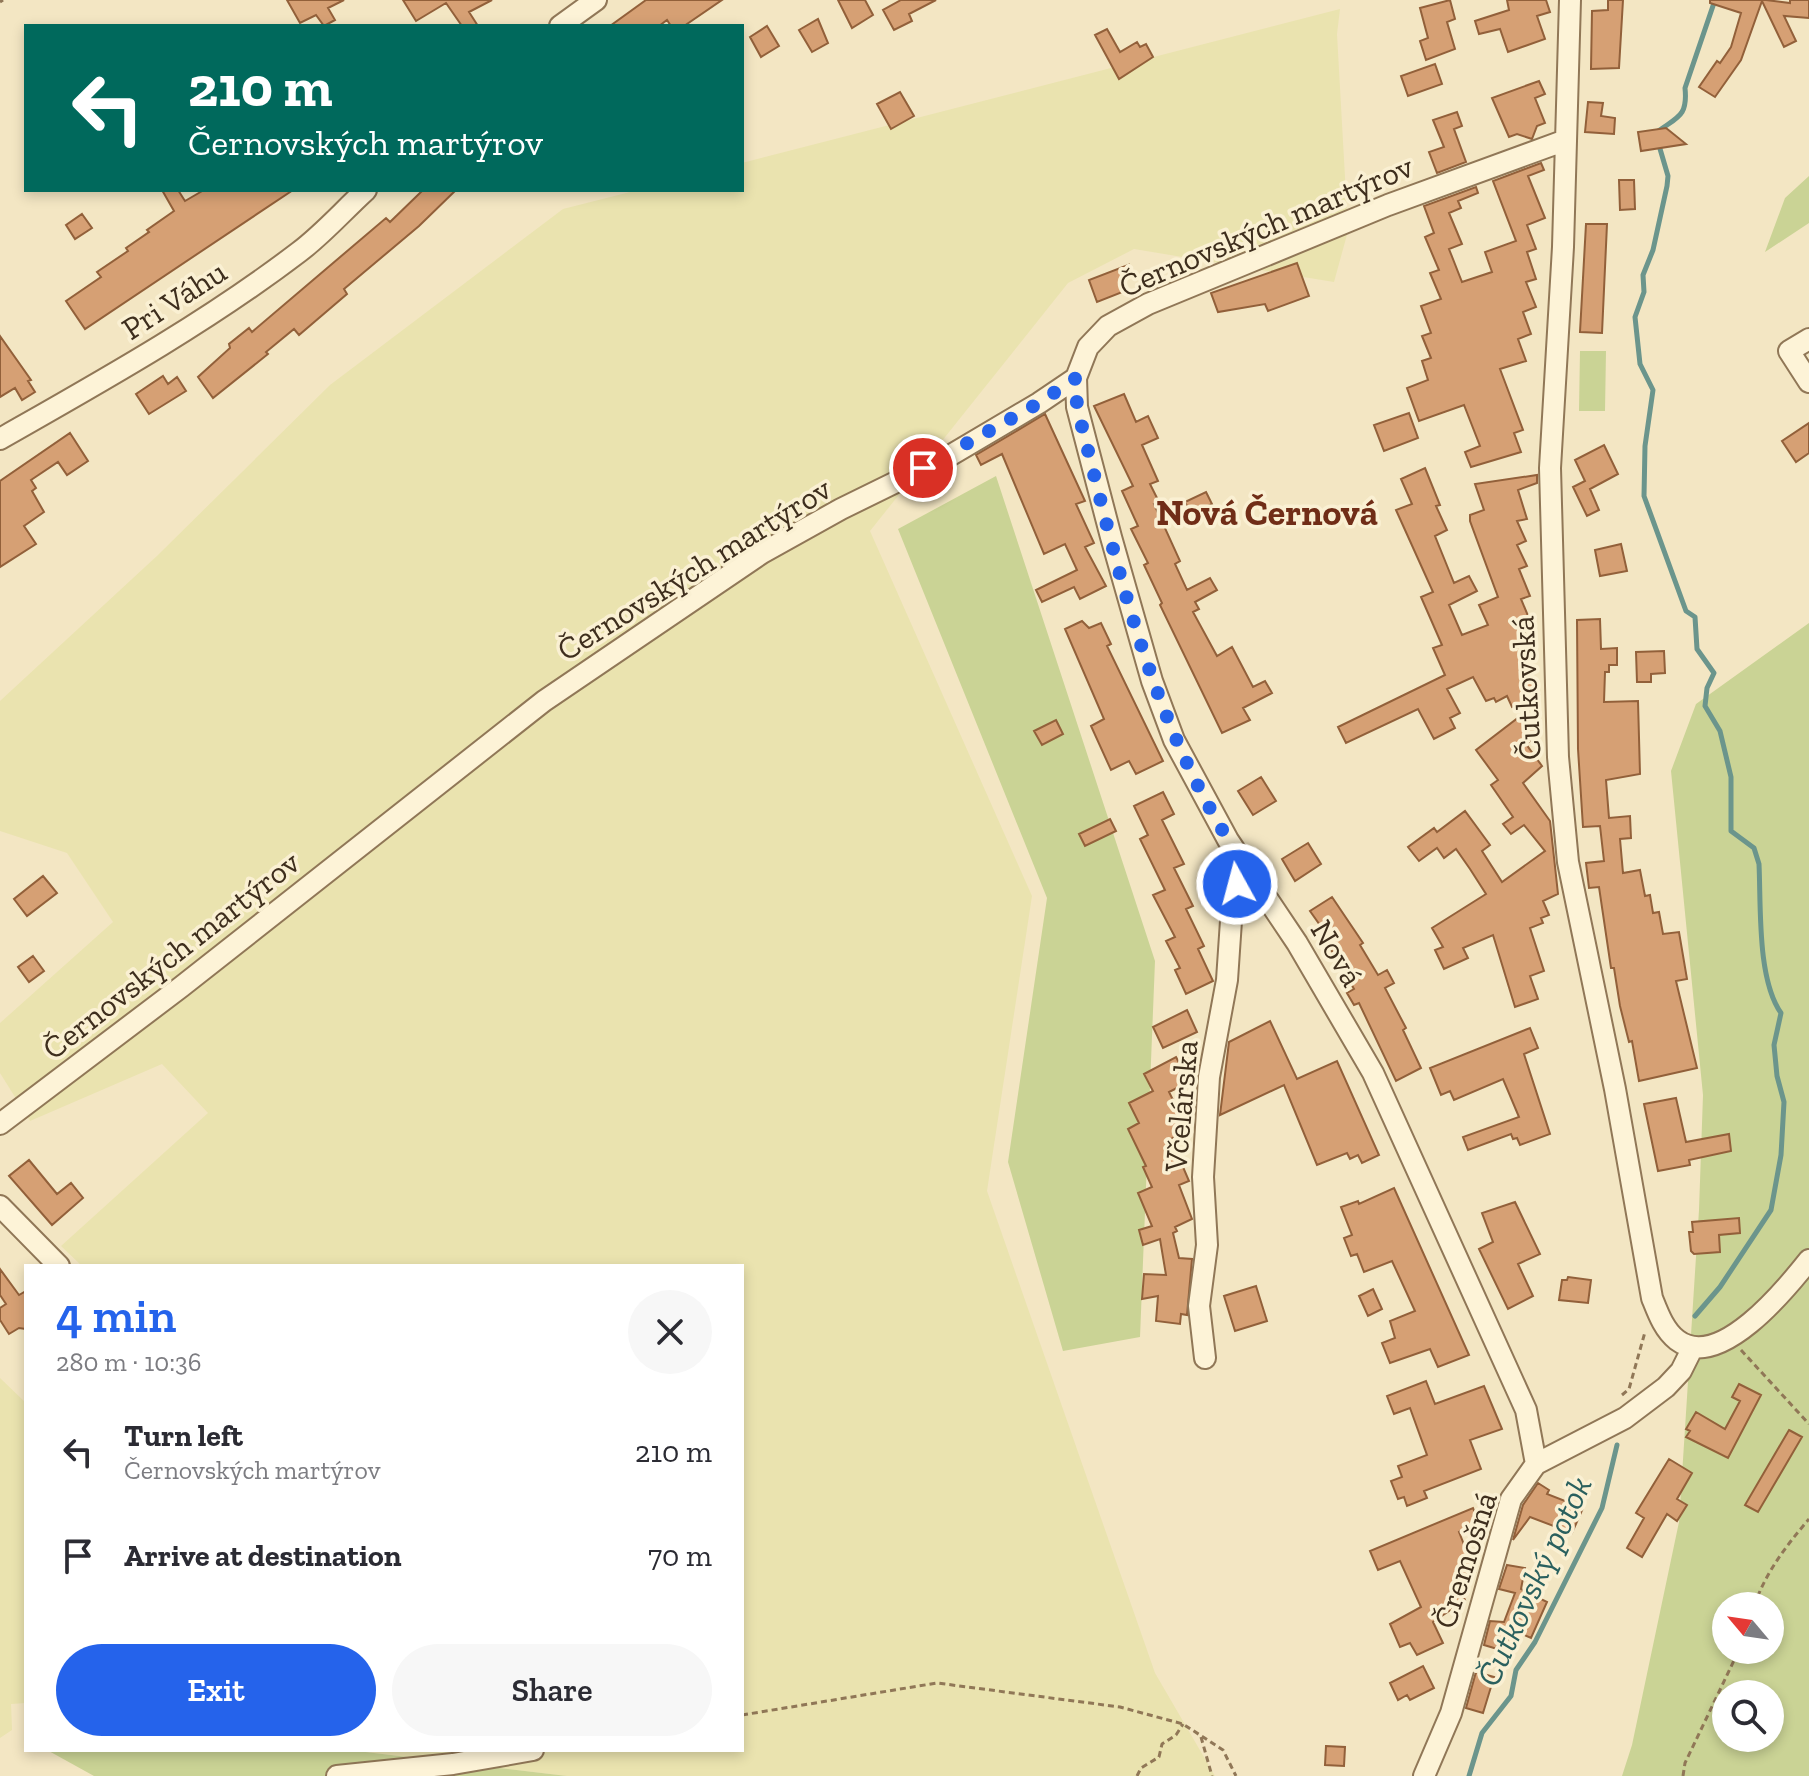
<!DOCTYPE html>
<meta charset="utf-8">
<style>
body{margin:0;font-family:"Zilla Slab",serif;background:#f7f7f7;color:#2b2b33;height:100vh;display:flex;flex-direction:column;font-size:30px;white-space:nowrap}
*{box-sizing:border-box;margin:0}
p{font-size:26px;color:#7c7c81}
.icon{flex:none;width:44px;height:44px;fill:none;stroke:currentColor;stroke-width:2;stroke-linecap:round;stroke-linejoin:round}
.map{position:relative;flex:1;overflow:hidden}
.panel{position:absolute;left:24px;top:1264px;width:720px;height:488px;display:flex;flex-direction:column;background:#fff;border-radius:0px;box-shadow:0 4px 12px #0003}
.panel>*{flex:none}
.guide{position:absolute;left:24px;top:24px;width:720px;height:168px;border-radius:0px;box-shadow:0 4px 12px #0003;background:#00695c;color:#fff;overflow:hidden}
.needle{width:52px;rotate:299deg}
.tools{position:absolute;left:1712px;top:1592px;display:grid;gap:16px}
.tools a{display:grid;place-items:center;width:72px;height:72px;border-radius:50%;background:#fff;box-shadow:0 4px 12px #0003;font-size:40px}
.pin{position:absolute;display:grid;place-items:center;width:68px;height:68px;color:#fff;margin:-34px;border:4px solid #fff;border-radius:50%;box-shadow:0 2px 8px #0007}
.me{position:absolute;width:88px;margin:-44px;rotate:353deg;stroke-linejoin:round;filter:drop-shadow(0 0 6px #0008)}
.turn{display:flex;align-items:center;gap:28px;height:168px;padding:0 32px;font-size:36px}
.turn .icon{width:104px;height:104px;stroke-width:2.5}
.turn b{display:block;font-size:56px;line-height:68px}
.round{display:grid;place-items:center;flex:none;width:84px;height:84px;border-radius:42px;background:#f7f7f7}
.summary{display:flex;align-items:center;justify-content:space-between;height:136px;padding:0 32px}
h1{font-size:48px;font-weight:600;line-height:60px;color:#2563eb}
.cta{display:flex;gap:16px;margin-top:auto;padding:16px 32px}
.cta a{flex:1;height:92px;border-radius:48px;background:#2563eb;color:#fff;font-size:32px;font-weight:600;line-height:92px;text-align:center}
.cta a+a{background:#f7f7f7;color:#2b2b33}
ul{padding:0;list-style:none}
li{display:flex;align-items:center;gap:24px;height:104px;padding:0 32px}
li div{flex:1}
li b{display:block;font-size:30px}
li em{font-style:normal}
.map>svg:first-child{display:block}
.farmland{fill:#eae3af}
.green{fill:#cad395;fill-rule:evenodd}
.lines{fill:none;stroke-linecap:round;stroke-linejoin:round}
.stream{stroke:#6b958c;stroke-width:5}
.building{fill:#d6a074;stroke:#92603a;stroke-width:2}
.minor-casing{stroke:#907757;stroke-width:24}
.path{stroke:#907757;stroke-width:3;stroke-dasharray:6 4;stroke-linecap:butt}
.minor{stroke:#fdf3d7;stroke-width:20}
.route{stroke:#2563eb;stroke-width:14;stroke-dasharray:0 25.2}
.labels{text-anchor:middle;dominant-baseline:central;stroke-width:7;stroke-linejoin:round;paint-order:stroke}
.street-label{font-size:32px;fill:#3e2e1d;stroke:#faf0d3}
.water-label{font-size:34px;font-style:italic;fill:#2a605e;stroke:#faf0d3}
.quarter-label{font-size:36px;font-weight:bold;fill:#702d17;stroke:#faf0d3}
</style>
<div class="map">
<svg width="1809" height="1776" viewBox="0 0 1809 1776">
<rect width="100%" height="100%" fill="#f3e6c3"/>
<path class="farmland" d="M 1340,9 L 1337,34 L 1348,231 L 1334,282 L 1134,249 L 1068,283 L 870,531 L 1032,896 L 987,1191 L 1155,1673 L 1215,1776 L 567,1776 L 349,1750 L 742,1750 L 742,1266 L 82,1266 L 61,1246 L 208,1113 L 162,1064 L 30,1121 L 0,1073 L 0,1023 L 113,922 L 67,853 L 0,831 L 0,701 L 158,555 L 330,385 L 563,209 L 638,190 L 742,190 L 742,163 Z
M 0,1378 L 26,1403 L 26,1703 L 11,1704 L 12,1730 L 0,1738 Z"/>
<path class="green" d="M 1809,176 L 1809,223 L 1765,252 L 1785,198 Z
M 1580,351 L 1606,351 L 1605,411 L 1579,411 Z
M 996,476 L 1155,961 L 1140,1337 L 1063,1351 L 1008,1162 L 1047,898 L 898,529 Z
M 1809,623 L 1809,1776 L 1622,1776 L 1632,1745 L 1679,1522 L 1699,1210 L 1703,1095 L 1671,771 L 1696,704 ZM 1726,1606 L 1770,1606 L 1770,1650 L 1726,1650 ZM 1726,1694 L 1770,1694 L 1770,1738 L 1726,1738 Z
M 47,1750 L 349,1750 L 567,1776 L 94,1776 Z"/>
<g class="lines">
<path class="stream" d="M 1657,132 C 1677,117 1688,117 1685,88 L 1715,0
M 1658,142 L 1668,176 L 1667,186 L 1653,250 L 1643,275 L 1644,292 L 1635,317 L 1640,364 L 1653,390 L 1645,446 L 1644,496 L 1686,611 L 1695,617 L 1697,649 L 1714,673 L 1707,688 L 1705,706 L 1720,731 L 1731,777 L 1731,831 L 1754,848 L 1759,864 C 1761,906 1757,979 1781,1013 L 1774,1045 L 1777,1076 L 1784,1102 L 1781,1155 L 1771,1210 L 1720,1287 L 1695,1316
M 1469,1776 L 1482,1733 L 1511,1696 L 1516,1670 L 1535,1642 L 1602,1508 L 1617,1445"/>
</g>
<path class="building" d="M 287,0 L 344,0 L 328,8 L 335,20 L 324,26 L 316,15 L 300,23 Z
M 403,0 L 492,0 L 469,12 L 478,26 L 462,26 L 446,3 L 416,21 Z
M 646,0 L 722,0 L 684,26 L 671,26 L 667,20 L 659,26 L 610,26 Z
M 838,0 L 865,0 L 873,15 L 852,28 Z
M 901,0 L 936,0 L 909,14 L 912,21 L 894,30 L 883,10 Z
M 1450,0 L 1455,19 L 1447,22 L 1455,49 L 1426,60 L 1420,41 L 1428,38 L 1420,8 Z
M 1507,0 L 1546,0 L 1550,12 L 1537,16 L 1545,39 L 1508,52 L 1500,29 L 1479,34 L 1475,21 L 1509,10 Z
M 1608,0 L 1623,0 L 1619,68 L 1591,69 L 1592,11 L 1608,10 Z
M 1710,0 L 1766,0 L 1790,3 L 1790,0 L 1809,0 L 1809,18 L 1784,16 L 1796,41 L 1784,47 L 1762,1 L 1741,60 L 1715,97 L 1699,87 L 1717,61 L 1720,63 L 1731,47 L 1741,13 L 1710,3 Z
M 818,19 L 828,43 L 812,52 L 799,30 Z
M 767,26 L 779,46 L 761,57 L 750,37 Z
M 1107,29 L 1120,52 L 1137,42 L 1140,47 L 1146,44 L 1153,57 L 1119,79 L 1095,35 Z
M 1435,64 L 1442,84 L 1408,96 L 1401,76 Z
M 1539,81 L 1545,94 L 1535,98 L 1545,123 L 1537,126 L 1532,139 L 1517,134 L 1509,137 L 1492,98 Z
M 900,92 L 914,116 L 891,129 L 877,104 Z
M 1588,102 L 1603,103 L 1601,116 L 1615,118 L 1614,134 L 1585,132 Z
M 1457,112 L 1462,126 L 1454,129 L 1466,162 L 1437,173 L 1429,152 L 1444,147 L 1433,120 Z
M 1666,128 L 1686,144 L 1641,151 L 1638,132 Z
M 1541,163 L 1544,170 L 1528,176 L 1545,218 L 1527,225 L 1536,249 L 1527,252 L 1536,279 L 1526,282 L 1536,307 L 1523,312 L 1531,334 L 1518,339 L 1526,361 L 1500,369 L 1523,430 L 1514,433 L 1521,452 L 1471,467 L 1465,452 L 1480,446 L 1464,405 L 1419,421 L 1407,388 L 1428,380 L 1422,361 L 1431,358 L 1422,336 L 1431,333 L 1421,306 L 1441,299 L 1430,273 L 1439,270 L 1425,237 L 1434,233 L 1424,206 L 1476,187 L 1478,193 L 1458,201 L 1461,208 L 1449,213 L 1462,244 L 1449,249 L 1462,282 L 1492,272 L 1485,252 L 1516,241 L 1493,181 Z
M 1619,180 L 1634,180 L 1635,209 L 1620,210 Z
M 162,190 L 178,190 L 185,201 L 204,190 L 293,190 L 85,329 L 66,301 L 101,277 L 97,272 L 128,251 L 126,248 L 149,232 L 147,230 L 174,211 Z
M 423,190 L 456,190 L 419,226 L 344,289 L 347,294 L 299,335 L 294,329 L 266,352 L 268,354 L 213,398 L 198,377 L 230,348 L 229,344 L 249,328 L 252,332 L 386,218 L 390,222 Z
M 82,214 L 92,228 L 75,239 L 66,225 Z
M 1586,224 L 1607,224 L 1602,333 L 1580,332 Z
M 1297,263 L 1309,296 L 1268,311 L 1265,304 L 1218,312 L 1211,293 Z
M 1128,265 L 1121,281 L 1125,291 L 1097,302 L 1089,280 Z
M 0,336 L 31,380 L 28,381 L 35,392 L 22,400 L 15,388 L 0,397 Z
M 163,376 L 168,384 L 177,377 L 186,391 L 149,414 L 136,394 Z
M 1124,394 L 1136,422 L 1148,416 L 1158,438 L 1142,445 L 1158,481 L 1150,484 L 1159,502 L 1154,504 L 1180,561 L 1175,564 L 1187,590 L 1210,578 L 1217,590 L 1195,602 L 1199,609 L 1193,612 L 1217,656 L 1232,647 L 1253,687 L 1265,681 L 1272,693 L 1243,708 L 1250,720 L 1222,733 L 1160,605 L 1162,603 L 1144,565 L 1148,563 L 1131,529 L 1138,526 L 1122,491 L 1133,486 L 1094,406 Z
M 1409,413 L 1418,438 L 1384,451 L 1374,425 Z
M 1045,414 L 1085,501 L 1076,504 L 1094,543 L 1085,547 L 1106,586 L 1080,599 L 1074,587 L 1042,602 L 1036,590 L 1077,570 L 1065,544 L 1044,554 L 1002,454 L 981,465 L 976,455 Z
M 1809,423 L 1809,453 L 1796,462 L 1782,441 Z
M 70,433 L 88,461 L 67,475 L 58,462 L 31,480 L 36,488 L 32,491 L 44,512 L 24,526 L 36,544 L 0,567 L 0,481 Z
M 1604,445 L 1618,474 L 1590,489 L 1599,510 L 1587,516 L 1573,487 L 1585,481 L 1575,460 Z
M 1425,468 L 1440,505 L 1436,506 L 1447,530 L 1435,536 L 1454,583 L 1469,576 L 1477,591 L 1449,605 L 1462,635 L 1488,625 L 1479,605 L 1498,597 L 1470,521 L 1470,515 L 1484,510 L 1475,484 L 1537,475 L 1537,483 L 1518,490 L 1527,519 L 1517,521 L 1526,541 L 1517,545 L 1527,566 L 1519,569 L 1530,596 L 1521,599 L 1531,623 L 1522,627 L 1534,652 L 1522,657 L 1539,694 L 1512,707 L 1507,696 L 1496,702 L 1494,698 L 1486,701 L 1473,677 L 1447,689 L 1460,713 L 1450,718 L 1455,728 L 1434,739 L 1418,709 L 1346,743 L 1338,727 L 1445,675 L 1433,648 L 1442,645 L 1421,597 L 1433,592 L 1396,510 L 1412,504 L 1401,479 Z
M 1206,492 L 1212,504 L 1191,514 L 1185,502 Z
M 1621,544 L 1627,571 L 1600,576 L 1595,550 Z
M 1600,619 L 1601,649 L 1617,648 L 1617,665 L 1609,665 L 1609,672 L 1605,672 L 1604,702 L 1638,701 L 1640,774 L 1606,780 L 1609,818 L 1630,816 L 1631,838 L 1620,839 L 1623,873 L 1640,870 L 1645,896 L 1650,895 L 1653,913 L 1659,912 L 1663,934 L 1679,932 L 1687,979 L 1676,981 L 1697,1068 L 1639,1081 L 1632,1041 L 1629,1042 L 1620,1006 L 1614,968 L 1611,968 L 1599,887 L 1589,888 L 1586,863 L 1604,861 L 1600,826 L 1583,827 L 1578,749 L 1577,620 Z
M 1082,621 L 1089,628 L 1101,623 L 1111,644 L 1107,646 L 1163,761 L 1136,774 L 1129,761 L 1111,770 L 1091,726 L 1104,719 L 1065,629 Z
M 1664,651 L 1665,673 L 1651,674 L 1651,682 L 1637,682 L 1636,652 Z
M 1523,714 L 1539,735 L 1526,744 L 1542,766 L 1523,783 L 1550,821 L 1558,894 L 1543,901 L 1549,915 L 1541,918 L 1543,923 L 1530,928 L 1544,971 L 1530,976 L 1538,999 L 1515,1007 L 1493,935 L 1463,948 L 1468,958 L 1444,969 L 1435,950 L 1443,947 L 1432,928 L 1486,894 L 1470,869 L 1456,849 L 1444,858 L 1437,848 L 1419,861 L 1408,847 L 1434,828 L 1437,832 L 1465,811 L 1490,845 L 1482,851 L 1502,882 L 1545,851 L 1524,825 L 1511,834 L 1503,824 L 1513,817 L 1491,785 L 1498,780 L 1476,750 Z
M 1056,720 L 1063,734 L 1042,745 L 1034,731 Z
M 1261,777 L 1276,801 L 1253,815 L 1238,791 Z
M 1163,792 L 1174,814 L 1162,820 L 1184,864 L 1174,868 L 1193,906 L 1186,909 L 1204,946 L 1198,949 L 1213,981 L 1186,994 L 1175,970 L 1180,968 L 1166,941 L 1175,937 L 1153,895 L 1165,890 L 1140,839 L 1148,835 L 1134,806 Z
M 1110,819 L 1116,831 L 1085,846 L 1079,834 Z
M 1308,843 L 1321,864 L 1295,881 L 1282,859 Z
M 43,876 L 57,893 L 27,916 L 14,899 Z
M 1332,897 L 1363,943 L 1360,945 L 1378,975 L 1387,970 L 1394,983 L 1385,988 L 1406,1028 L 1403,1030 L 1421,1068 L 1396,1081 L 1359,1003 L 1354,1005 L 1347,993 L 1354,989 L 1330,948 L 1334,945 L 1310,911 Z
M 33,956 L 44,971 L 29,982 L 18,967 Z
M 1187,1010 L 1197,1032 L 1163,1048 L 1153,1027 Z
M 1270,1021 L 1297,1079 L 1337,1061 L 1379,1155 L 1362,1163 L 1358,1155 L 1350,1159 L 1347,1153 L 1317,1165 L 1284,1085 L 1220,1115 L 1229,1042 Z
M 1530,1028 L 1538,1048 L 1524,1054 L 1550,1134 L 1520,1145 L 1517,1138 L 1513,1139 L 1511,1134 L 1468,1150 L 1463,1137 L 1519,1117 L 1503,1079 L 1454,1100 L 1450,1091 L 1441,1095 L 1430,1068 Z
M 1176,1057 L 1189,1082 L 1169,1092 L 1188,1130 L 1171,1139 L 1189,1181 L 1179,1185 L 1192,1219 L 1175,1227 L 1177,1231 L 1173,1233 L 1179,1258 L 1192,1259 L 1187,1315 L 1181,1314 L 1180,1324 L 1156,1321 L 1158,1296 L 1142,1299 L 1144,1274 L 1166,1275 L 1160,1239 L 1143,1245 L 1139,1230 L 1152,1226 L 1138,1193 L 1152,1187 L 1143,1167 L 1146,1166 L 1128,1129 L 1139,1123 L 1129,1103 L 1153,1091 L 1144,1074 Z
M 1676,1098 L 1686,1142 L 1729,1134 L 1731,1151 L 1689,1160 L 1690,1165 L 1658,1171 L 1644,1104 Z
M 29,1160 L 57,1194 L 71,1183 L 83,1198 L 52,1225 L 9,1176 Z
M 1394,1188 L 1469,1355 L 1438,1367 L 1430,1349 L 1390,1363 L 1382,1343 L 1395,1338 L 1390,1321 L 1415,1311 L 1392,1261 L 1364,1272 L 1357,1254 L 1351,1256 L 1344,1238 L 1352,1235 L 1341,1207 L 1358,1201 L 1359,1204 Z
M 1515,1202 L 1540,1254 L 1518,1264 L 1533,1296 L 1508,1309 L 1479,1249 L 1493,1242 L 1482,1213 Z
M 1739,1218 L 1740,1233 L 1719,1235 L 1720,1252 L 1694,1254 L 1691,1251 L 1689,1232 L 1693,1232 L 1692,1222 Z
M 0,1269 L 19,1295 L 26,1291 L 26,1329 L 19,1328 L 9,1334 L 0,1320 L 0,1308 L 6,1304 L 0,1295 Z
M 1568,1277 L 1591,1280 L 1588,1303 L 1559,1300 L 1562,1280 L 1567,1280 Z
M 1256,1286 L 1267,1321 L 1235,1331 L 1224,1296 Z
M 1373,1289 L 1382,1309 L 1368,1316 L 1359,1296 Z
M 1426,1381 L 1435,1404 L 1484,1386 L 1502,1429 L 1470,1440 L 1481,1469 L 1424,1491 L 1427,1498 L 1407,1506 L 1404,1497 L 1398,1499 L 1391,1481 L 1402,1477 L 1398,1466 L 1427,1455 L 1410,1408 L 1394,1414 L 1387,1396 Z
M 1739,1384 L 1761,1395 L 1728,1458 L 1686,1437 L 1690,1431 L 1686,1429 L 1696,1412 L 1725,1429 L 1740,1401 L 1732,1397 Z
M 1789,1430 L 1802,1437 L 1758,1512 L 1745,1505 Z
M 1669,1459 L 1692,1473 L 1677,1499 L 1687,1505 L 1677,1521 L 1667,1514 L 1642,1557 L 1627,1548 L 1644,1518 L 1636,1513 Z
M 1538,1483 L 1549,1490 L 1547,1494 L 1583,1508 L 1572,1533 L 1530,1517 L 1513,1540 L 1523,1505 Z
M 1473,1508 L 1478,1521 L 1459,1532 L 1475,1572 L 1455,1581 L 1465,1600 L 1433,1622 L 1443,1643 L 1417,1655 L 1410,1643 L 1400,1647 L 1390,1624 L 1421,1607 L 1400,1561 L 1378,1570 L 1370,1551 Z
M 1507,1565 L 1525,1568 L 1521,1589 L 1547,1602 L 1531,1638 L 1511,1629 L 1504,1651 L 1484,1645 L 1490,1621 L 1504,1622 L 1515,1593 L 1499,1589 Z
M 1423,1666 L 1434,1688 L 1410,1700 L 1407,1695 L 1398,1700 L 1390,1683 Z
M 1476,1672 L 1494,1677 L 1483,1713 L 1466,1708 Z
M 1326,1746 L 1345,1747 L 1344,1766 L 1325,1765 Z"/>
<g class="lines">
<g class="minor-casing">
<path id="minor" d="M 1570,0 L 1563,247 L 1550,468 L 1558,757 L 1568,862 L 1615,1089 L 1652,1298 C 1658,1313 1664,1330 1677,1340 C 1719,1372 1786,1289 1809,1260
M 560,26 L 596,0
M 1809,339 L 1789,351 L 1809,382
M 1076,378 L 1077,407 L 1111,537 L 1152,681 L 1174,740 L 1228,840 L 1297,943 L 1373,1073 L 1526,1410 L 1536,1464
M 0,439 C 102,381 206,323 299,252 C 323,234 344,210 366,190
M 0,1124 L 181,987 L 544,701 L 762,553 L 841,509 L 951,455 L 1039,403 L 1076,378 L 1088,347 L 1108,326 L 1148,304 L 1388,205 L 1566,140
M 0,1206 L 59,1266
M 1205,1358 L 1199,1306 L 1207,1245 L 1203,1177 L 1209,1077 L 1227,980 L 1232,906 L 1242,861
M 337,1776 L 453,1764 L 533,1750
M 1424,1776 L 1451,1713 L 1511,1499 L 1536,1464 L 1625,1418 L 1666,1387 L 1681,1371 L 1693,1347"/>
</g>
<path class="path" d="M 0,2 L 3,0
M 1741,1350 L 1809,1424
M 1622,1395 L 1629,1389 L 1645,1332
M 1754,1606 C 1766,1572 1786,1546 1809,1519
M 742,1715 L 937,1683 L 1120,1707 L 1183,1724 L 1223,1750 L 1236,1776
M 1201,1737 L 1212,1776
M 1137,1776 L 1141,1768 L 1159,1757 L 1162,1744 L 1176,1735 L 1183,1724
M 1683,1776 L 1685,1763 L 1739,1650"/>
<use href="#minor" class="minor"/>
</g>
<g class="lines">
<path class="route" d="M 923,468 L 1039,403 L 1076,378 L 1077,407 C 1117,563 1150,725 1242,861 L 1237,884"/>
</g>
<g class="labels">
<g class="street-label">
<text transform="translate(1266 226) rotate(-23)">Černovských martýrov</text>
<text transform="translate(174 300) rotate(-33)">Pri Váhu</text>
<text transform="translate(694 569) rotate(-32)">Černovských martýrov</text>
<text transform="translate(1526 688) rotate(-93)">Čutkovská</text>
<text transform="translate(1337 953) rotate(59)">Nová</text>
<text transform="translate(171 955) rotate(-38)">Černovských martýrov</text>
<text transform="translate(1181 1106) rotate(-85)">Včelárska</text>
<text transform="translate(1465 1560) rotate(-72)">Čremošná</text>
</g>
<g class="water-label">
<text transform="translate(1534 1581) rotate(-65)">Čutkovský potok</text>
</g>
<g class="quarter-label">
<text x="1267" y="512">Nová Černová</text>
</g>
</g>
</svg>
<div class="tools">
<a><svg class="needle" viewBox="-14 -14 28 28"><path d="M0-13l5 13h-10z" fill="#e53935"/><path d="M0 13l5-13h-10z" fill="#7c7c81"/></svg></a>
<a><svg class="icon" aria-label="search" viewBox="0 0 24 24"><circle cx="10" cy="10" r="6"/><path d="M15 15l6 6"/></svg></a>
</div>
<div class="pin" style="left:923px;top:468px;background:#d93025"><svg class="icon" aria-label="arrive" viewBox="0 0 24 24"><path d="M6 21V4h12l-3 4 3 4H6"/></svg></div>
<svg class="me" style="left:1237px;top:884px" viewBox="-20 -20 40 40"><circle r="17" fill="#2563eb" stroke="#fff" stroke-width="3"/><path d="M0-11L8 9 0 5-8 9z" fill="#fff"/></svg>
<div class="guide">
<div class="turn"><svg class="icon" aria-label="left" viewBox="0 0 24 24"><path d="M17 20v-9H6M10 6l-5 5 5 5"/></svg><div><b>210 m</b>Černovských martýrov</div></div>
</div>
<section class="panel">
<div class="summary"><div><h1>4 min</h1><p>280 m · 10:36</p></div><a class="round"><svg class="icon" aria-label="close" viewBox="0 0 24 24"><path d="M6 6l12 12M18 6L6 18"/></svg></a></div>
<ul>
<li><svg class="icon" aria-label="left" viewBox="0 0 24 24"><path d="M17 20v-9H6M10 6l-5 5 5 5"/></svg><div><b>Turn left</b><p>Černovských martýrov</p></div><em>210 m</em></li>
<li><svg class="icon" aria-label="arrive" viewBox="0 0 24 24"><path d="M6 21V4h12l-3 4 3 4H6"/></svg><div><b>Arrive at destination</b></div><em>70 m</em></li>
</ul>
<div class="cta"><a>Exit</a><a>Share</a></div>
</section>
</div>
